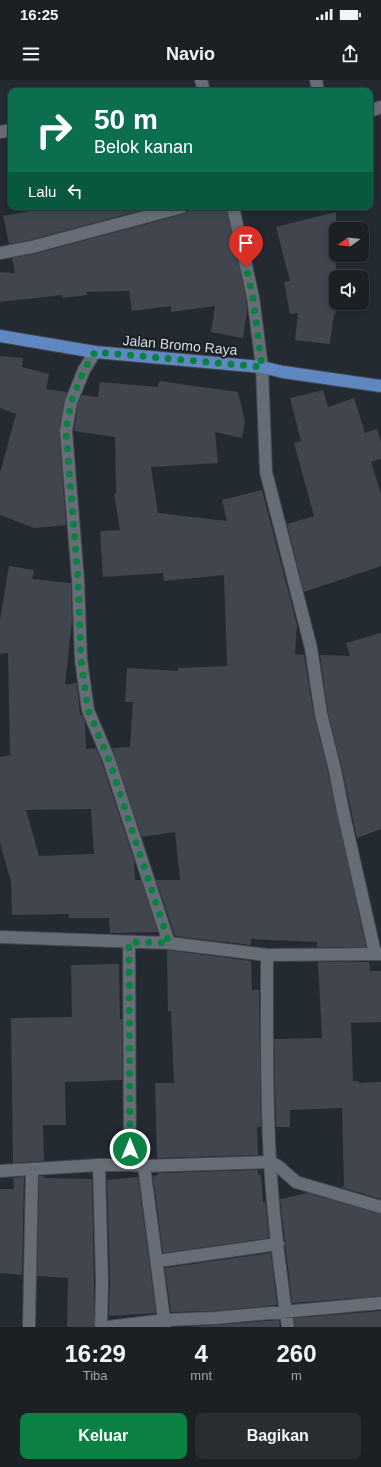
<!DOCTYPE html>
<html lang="id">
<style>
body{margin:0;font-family:Helvetica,sans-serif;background:#282d32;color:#f1f3f6;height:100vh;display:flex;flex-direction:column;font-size:15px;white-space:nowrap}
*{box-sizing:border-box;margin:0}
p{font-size:13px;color:#a0a3a7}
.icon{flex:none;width:22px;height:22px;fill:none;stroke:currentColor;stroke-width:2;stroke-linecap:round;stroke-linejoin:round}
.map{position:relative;height:1247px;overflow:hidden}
.side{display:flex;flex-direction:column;background:#1b2025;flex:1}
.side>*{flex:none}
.hud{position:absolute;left:8px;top:8px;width:365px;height:122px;border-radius:8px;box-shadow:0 2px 6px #0003,0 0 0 1px #393e42;background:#0b6e4f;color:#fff;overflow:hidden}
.needle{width:26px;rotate:255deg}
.buttons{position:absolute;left:329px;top:142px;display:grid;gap:8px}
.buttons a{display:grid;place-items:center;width:40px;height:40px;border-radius:8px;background:#1b2025;box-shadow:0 2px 6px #0003,0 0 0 1px #393e42;font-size:20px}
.pin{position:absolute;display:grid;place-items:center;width:34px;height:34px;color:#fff;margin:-41px -17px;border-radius:50% 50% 50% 0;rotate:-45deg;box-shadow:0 0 4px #0007}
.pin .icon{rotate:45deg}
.me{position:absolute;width:44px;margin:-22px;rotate:0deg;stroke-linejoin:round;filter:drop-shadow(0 0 3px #0008)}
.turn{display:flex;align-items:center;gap:14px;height:84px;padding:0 20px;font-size:18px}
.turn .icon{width:52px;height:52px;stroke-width:2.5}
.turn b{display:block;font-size:28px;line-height:34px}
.then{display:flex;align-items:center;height:38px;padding:0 20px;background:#0003;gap:8px;font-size:15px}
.eta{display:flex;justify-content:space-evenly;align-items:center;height:68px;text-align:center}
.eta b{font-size:24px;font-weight:700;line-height:28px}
.action{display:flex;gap:8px;margin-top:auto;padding:8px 20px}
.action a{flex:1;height:46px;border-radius:8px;background:#0b8043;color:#fff;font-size:16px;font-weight:700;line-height:46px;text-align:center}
.action a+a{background:#282d32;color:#f1f3f6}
.status{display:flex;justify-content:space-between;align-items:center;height:28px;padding:0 20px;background:#1b2025;direction:ltr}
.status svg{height:11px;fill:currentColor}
header{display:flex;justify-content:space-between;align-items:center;height:52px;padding:0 20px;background:#1b2025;font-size:18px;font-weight:700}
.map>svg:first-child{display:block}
.building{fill:#41464e;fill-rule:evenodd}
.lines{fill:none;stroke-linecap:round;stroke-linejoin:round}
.minor-casing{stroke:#43474d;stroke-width:14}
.major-casing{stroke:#43474d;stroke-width:14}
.minor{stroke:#676d76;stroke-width:12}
.major{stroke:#5f88c2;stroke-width:12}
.route{stroke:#0b8043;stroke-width:7;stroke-dasharray:0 12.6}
.labels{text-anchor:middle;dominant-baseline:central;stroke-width:4;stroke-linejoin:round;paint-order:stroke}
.street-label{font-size:14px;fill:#d9dde1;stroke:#1b2027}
</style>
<div class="status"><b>16:25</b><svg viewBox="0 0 49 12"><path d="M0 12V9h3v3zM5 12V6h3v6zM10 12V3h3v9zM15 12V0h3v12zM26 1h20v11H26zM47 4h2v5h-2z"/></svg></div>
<header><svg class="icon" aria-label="menu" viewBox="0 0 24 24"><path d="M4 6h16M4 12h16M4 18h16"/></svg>Navio<svg class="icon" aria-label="share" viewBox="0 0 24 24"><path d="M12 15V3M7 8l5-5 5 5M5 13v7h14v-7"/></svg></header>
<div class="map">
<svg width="381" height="1247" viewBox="0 0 381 1247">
<rect width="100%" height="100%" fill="#242a31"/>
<path class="building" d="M 50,127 L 153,127 L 30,160 L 9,164 L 3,136 Z
M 189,127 L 226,127 L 246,218 L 247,232 L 243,258 L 211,252 L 215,226 L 171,232 L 171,226 L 132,231 L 129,211 L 86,212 L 87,215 L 62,218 L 62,215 L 0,222 L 0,192 L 15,193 L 12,178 L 34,174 L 184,134 L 188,132 Z
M 336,132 L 336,233 L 334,234 L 330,264 L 295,260 L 298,233 L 290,234 L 284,202 L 290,201 L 276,147 Z
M 0,276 L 23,278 L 22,287 L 49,294 L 46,309 L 67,312 L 64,321 L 59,351 L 66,445 L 34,448 L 0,435 L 0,393 L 16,334 L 0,328 Z
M 159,301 L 238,312 L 245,342 L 242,358 L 215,352 L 218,383 L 151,387 L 158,433 L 227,441 L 222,420 L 262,410 L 297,545 L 295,574 L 304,575 L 314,636 L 328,692 L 366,867 L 317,867 L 317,862 L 251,859 L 251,865 L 175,856 L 156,800 L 180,800 L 175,752 L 142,757 L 112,668 L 130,667 L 133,622 L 125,622 L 127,588 L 178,591 L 178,588 L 227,586 L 224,495 L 164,501 L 163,493 L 103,497 L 100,451 L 120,450 L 114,414 L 116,413 L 115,357 L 74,351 L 78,324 L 82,315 L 98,317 L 100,302 L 158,307 Z
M 323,310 L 328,327 L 354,318 L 365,353 L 377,349 L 381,362 L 381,379 L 371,382 L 381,414 L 381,486 L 304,512 L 287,444 L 314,436 L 294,363 L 301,361 L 290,318 Z
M 9,486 L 34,490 L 32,499 L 71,503 L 72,540 L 65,605 L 77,603 L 80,635 L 82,635 L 85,642 L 86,669 L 96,668 L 102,683 L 134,780 L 135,800 L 141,800 L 158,852 L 110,853 L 109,838 L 69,838 L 69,834 L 12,835 L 11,802 L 0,763 L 0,677 L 10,675 L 8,573 L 0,574 L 0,540 ZM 91,729 L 94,774 L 39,776 L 26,730 Z
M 381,553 L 381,749 L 357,758 L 342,688 L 328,633 L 320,575 L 350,576 L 346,563 Z
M 167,870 L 251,881 L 252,910 L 259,910 L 261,1047 L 257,1047 L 258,1075 L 157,1078 L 155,1003 L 174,1003 L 171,931 L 168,931 Z
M 318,882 L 369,882 L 370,891 L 381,891 L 381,942 L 351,943 L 353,1001 L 359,1001 L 359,1003 L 381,1002 L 381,1119 L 340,1107 L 344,1106 L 342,1028 L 290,1030 L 290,1047 L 276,1047 L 274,959 L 322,958 Z
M 119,884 L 120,939 L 122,939 L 122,1000 L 65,1002 L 66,1045 L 43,1045 L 44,1081 L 13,1083 L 11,938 L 72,937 L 71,885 Z
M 258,1090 L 258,1095 L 261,1094 L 263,1122 L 265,1122 L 269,1158 L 163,1173 L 153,1096 L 158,1095 L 158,1093 Z
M 39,1096 L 44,1096 L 44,1098 L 92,1099 L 94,1202 L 94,1247 L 67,1247 L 68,1198 L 37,1196 Z
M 24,1097 L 22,1195 L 0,1193 L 0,1109 L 14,1109 L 13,1098 Z
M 138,1097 L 156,1233 L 109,1236 L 110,1202 L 107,1100 Z
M 308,1113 L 381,1134 L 381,1216 L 292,1223 L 280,1119 Z
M 271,1173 L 277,1225 L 215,1231 L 171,1232 L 165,1188 Z
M 381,1231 L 381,1247 L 295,1247 L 294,1238 Z
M 279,1240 L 280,1247 L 187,1247 L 216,1245 Z"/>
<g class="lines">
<g class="minor-casing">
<path id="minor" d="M 201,0 L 204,11
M 316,0 L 318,11
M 370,31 L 381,27
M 0,52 L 11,50
M 233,127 L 253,217 L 262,287 L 266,392 L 311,568 L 321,634 L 335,690 L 343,731 L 375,873
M 0,173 L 32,167 L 182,127
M 95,272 L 84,290 L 71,322 L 66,351 L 78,500 L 81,580 L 88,630 L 109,680 L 169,863
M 0,857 L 169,863 L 267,875 L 381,874
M 129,862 L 130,1085
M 267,875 C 267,944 266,1013 270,1081 C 273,1137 280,1192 288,1247
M 99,1085 L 102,1202 L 101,1247
M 144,1086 L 165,1247
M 0,1091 L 99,1085 L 130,1085 L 144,1086 L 270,1082 L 278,1086 L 296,1102 L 381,1127
M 158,1181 L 278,1164
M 29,1247 L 32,1089
M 108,1247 L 165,1240 L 215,1238 L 381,1223"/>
</g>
<g class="major-casing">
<path id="major" d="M 0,256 L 95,272 L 262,287 L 283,292 L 381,306"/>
</g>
<use href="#minor" class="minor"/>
<use href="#major" class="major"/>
</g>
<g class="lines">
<path class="route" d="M 130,1069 L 129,862 L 169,863 L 109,680 L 88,630 L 81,580 L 78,500 L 66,351 L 71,322 L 84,290 L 95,272 L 262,287 L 253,217 L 246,187"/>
</g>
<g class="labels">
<g class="street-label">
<text transform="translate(180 265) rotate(5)">Jalan Bromo Raya</text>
</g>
</g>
</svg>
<div class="buttons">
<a><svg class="needle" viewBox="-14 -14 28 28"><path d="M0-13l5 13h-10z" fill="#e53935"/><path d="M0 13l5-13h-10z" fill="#a0a3a7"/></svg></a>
<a><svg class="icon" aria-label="sound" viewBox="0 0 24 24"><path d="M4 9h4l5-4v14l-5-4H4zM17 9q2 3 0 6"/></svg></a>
</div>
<div class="pin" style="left:246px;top:187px;background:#d93025"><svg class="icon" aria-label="arrive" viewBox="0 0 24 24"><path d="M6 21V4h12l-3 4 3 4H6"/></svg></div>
<svg class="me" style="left:130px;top:1069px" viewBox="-20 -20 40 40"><circle r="17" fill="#0b8043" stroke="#fff" stroke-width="3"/><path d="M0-11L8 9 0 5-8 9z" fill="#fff"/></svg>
<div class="hud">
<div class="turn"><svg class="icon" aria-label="right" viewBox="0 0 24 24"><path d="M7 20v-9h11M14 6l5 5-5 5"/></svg><div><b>50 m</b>Belok kanan</div></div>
<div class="then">Lalu<svg class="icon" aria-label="left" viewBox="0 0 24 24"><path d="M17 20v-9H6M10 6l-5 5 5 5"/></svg></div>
</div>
</div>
<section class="side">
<div class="eta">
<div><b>16:29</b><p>Tiba</p></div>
<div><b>4</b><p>mnt</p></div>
<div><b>260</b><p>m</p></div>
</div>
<div class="action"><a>Keluar</a><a>Bagikan</a></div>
</section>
